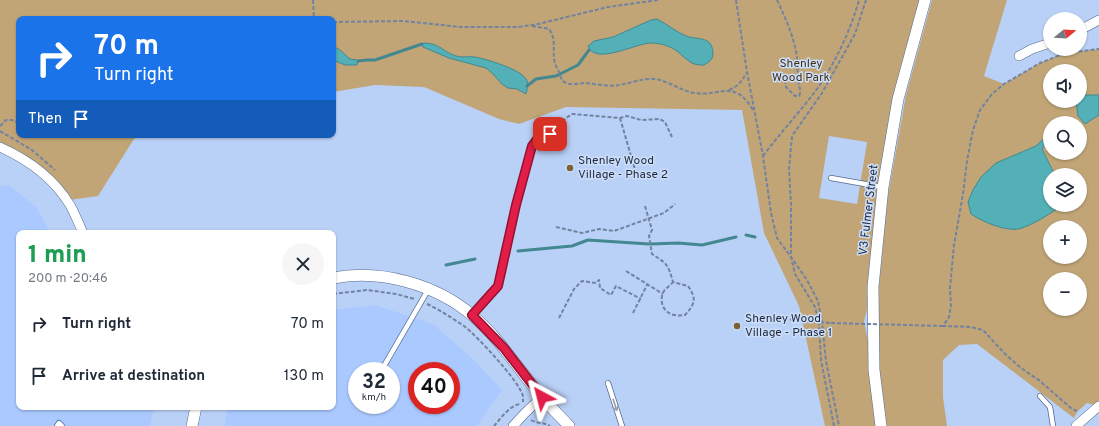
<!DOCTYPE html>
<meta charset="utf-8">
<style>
body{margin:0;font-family:Overpass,sans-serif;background:#f6f6f7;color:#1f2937;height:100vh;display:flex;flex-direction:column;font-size:15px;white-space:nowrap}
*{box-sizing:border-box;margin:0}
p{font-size:13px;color:#747a83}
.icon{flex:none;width:22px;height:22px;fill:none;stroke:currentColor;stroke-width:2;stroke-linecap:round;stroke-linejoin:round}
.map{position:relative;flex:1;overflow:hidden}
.details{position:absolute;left:16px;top:230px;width:320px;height:180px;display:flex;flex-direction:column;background:#fff;border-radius:8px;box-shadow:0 1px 3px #0004}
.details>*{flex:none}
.hud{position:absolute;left:16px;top:16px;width:320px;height:122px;border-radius:8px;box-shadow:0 1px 3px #0004;background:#1a73e8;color:#fff;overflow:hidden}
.needle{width:26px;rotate:72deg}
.buttons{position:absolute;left:1043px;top:12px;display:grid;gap:8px}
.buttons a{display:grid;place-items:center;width:44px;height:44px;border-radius:50%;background:#fff;box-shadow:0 1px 3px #0004;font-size:20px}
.speed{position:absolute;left:348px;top:362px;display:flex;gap:8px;font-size:20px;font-weight:700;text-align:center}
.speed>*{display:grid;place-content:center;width:52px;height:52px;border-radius:50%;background:#fff;box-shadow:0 1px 3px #0004;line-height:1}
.speed small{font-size:10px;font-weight:400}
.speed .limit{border:6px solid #d22;background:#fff;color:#111}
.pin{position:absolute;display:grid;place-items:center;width:34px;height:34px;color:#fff;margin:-17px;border-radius:8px;box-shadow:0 2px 6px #0006}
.me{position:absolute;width:44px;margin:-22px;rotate:322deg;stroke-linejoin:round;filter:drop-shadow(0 0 3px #0008)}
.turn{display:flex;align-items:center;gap:14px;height:84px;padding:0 12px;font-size:18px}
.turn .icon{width:52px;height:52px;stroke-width:2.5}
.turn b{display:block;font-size:28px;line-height:34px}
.then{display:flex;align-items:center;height:38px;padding:0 12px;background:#0003;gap:8px;font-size:15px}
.round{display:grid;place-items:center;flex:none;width:42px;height:42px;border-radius:21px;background:#f6f6f7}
.summary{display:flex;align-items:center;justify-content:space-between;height:68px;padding:0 12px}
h1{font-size:24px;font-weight:800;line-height:30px;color:#1e9e55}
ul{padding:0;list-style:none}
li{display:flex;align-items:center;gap:12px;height:52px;padding:0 12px}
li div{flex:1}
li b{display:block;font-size:15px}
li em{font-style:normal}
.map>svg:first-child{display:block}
.built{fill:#aac9ff;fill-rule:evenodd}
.green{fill:#c1a576;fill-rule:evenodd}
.water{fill:#53b0b6;stroke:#438891}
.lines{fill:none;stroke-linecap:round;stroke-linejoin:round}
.stream{stroke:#438891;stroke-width:3}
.service-casing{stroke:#516993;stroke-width:6}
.minor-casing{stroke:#516993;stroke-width:10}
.tertiary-casing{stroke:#516993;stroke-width:12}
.path{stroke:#7283a0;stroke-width:2;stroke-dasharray:4 2;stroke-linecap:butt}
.service{stroke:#fff;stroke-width:4.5}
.minor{stroke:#fff;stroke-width:9}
.tertiary{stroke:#fff;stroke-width:11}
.path-bridge{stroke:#7283a0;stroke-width:2;stroke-dasharray:4 2;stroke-linecap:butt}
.oneway{stroke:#9a9fa7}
.route-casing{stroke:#92132f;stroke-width:10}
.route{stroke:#e11d48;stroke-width:7}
.poi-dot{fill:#7a6032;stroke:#cddefb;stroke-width:1.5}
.labels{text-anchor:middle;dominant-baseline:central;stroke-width:3;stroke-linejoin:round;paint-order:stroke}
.park-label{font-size:12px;fill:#413116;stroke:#cddefb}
.poi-label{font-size:12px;fill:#1f293b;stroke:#cddefb;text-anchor:start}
.street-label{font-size:12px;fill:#1f293b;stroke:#cddefb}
</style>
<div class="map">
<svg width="1099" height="426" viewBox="0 0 1099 426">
<rect width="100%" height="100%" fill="#bad1f7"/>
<path class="built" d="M 9,185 L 37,208 L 50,233 L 19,233 L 19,407 L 154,407 L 150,426 L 0,426 L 0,186 Z
M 375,305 L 433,324 L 473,359 L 502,390 L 477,426 L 225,426 L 227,407 L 333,407 L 333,310 ZM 357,371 L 391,371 L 391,405 L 357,405 ZM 417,371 L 451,371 L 451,405 L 417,405 Z"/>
<path class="green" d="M 0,0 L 925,0 L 898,99 L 873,287 L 864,321 L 873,368 L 878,332 L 879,287 L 887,201 L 906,95 L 932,0 L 1007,0 L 984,76 L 1004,84 L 1040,63 L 1065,53 L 1099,49 L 1099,402 L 1094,405 L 1087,403 L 1077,412 L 1074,418 L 977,344 L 959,345 L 943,360 L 943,397 L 947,426 L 825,426 L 799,306 L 764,233 L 742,110 L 566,107 L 519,124 L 499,119 L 424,87 L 375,85 L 333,92 L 333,19 L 19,19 L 19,135 L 143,135 L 134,139 L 98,196 L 69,200 L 51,175 L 20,152 L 0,142 ZM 1050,71 L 1080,71 L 1080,101 L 1050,101 ZM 1050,123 L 1080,123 L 1080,153 L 1050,153 ZM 829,136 L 867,142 L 857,204 L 819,198 ZM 1050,175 L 1080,175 L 1080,205 L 1050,205 ZM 1050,227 L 1080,227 L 1080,257 L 1050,257 ZM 1050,279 L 1080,279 L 1080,309 L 1050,309 Z"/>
<path class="water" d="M 657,19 C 667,24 675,31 684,35 C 695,41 712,34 713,53 C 713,60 709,62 704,65 C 700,65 696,65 692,63 C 686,60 682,55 677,51 C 670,46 660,43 651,43 C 636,43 595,66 588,46 L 594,41 L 613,37 L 651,20 Z
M 425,43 C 441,44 443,52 456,56 C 462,58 469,56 475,57 C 486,59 520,69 526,79 C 529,83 527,90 526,94 L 517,89 L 508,88 L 502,84 L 492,73 L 486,68 L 449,58 L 423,47 L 422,44 Z
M 333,46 L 340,50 L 350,59 L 357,60 L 358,61 L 357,65 L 345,65 L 333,60 Z
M 1083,95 L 1099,95 L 1099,115 L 1085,124 L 1078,116 L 1076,101 L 1080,101 L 1080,97 Z
M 1047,136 L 1050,138 L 1042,149 L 1055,175 L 1050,175 L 1050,205 L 1063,205 C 1051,213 1036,223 1022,228 C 1008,233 983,222 971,214 L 968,202 L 973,190 L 981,177 L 996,163 L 1036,146 Z"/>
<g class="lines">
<path class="stream" d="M 358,61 L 367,60 L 375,60 L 422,44
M 527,86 L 536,79 L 556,76 L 578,65 L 589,50
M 746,235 L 755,237
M 651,244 L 678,243 L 702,245 L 736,237
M 518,251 L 572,246 L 588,240 L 649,244
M 446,265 L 475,259"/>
<g class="service-casing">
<path id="service" d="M 831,178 L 882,187
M 472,315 L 498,286 L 516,205 L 532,146 L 538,138 L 550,134
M 384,366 L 428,290
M 608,383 L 622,426
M 1040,396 L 1050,407 L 1053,426
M 57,426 L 59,423 L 62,426"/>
</g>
<g class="minor-casing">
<path id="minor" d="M 1080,30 L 1099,20
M 1019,56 L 1032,49 L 1050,43
M 0,147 C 29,160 53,177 70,205 C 75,214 79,224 83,233
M 513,426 L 525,413 L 542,397
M 1076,426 L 1099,406"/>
</g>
<g class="tertiary-casing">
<path id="tertiary" d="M 333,278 C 380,269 436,284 473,316 C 500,339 519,370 542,397 C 550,407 560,416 569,426
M 192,426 L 196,407
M 881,426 L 874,370 L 873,287 L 883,187 L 898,99 L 925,0"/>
</g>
<path class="path" d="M 313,0 L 314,19
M 736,0 L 747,72 L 763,156 L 771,213 L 777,238 L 791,257 L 807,280 L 818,301 L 822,322 L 826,361 L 839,426
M 777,0 C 784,15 791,30 795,47 C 798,57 797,68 798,78 C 798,84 802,91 799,96 L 795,96 L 786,87 L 785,81
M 333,22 L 403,21 L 461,27 L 518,27 L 538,24 L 608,7 L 658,0
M 532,26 L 549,29 C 556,39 553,47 554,58 C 554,63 557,68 559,72 C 560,75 561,79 563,81 C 569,87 579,83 586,83 C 597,84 608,87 619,85 C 631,83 643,78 655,79 C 669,81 681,91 695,93 C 721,97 734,78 753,110
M 729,90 C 738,86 742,82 746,73
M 620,118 L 636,173
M 0,126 L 6,120 L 12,120 L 19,123
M 552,128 L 572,114 L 620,118 L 627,116 L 641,120 L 660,119 L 665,122 L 672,137
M 0,131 L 32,150 L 55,170
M 763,156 C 780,133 800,112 817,89 C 836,61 850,32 859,0
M 645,206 L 652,230 L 649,236 L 652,254 C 668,264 668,265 673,282 L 688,286 C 697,299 695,304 685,315 C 682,315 678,316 675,315 C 664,314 658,301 664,291 C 666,288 670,286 673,282
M 556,227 L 582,233 L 599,229 L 614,231 L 664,213 L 675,204
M 626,271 L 663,294
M 333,294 L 367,290 L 396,294 L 415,299
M 427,304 C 440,310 452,318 464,326 C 477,336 519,381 523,396 C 523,398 523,400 523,402
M 633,313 L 647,285
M 559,318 L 574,289 L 582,281 L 596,283 L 599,280 L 600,288 L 611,295 L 616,286 L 641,299
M 784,319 L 831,323
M 1077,411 L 1072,409 L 1040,381 L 1021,368 L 1005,354 L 983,330 L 971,327 L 943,326 L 949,317 L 951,306 L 950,288 L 954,245 L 963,194 L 967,161 L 973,130 L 980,110 L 992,94 L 1004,84 L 1040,63 L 1065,53 L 1099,49
M 531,420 C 538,424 544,422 550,426
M 494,426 C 501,418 509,406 520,404
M 834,426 L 821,360 L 819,323 L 815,307 L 795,274 L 791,257 L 791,204 L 789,169 L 792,136 L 822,93 L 855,34 L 866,0"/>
<use href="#service" class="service"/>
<use href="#minor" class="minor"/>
<use href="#tertiary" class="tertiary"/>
<path class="path-bridge" d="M 831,323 L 943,326"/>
</g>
<defs><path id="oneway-shaft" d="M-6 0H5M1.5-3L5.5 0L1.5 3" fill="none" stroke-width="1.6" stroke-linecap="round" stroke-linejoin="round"/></defs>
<use class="oneway" href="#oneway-shaft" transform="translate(615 405) rotate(72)"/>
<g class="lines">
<g class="route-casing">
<path id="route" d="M 542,397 L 504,348 L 472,315 L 498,286 L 516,205 L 532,146 L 538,138 L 550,134"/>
</g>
<use href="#route" class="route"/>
</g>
<g class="poi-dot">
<circle cx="570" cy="168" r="4"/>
<circle cx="737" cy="326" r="4"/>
</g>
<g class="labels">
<g class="park-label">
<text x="801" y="64">Shenley<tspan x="801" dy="14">Wood Park</tspan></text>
</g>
<g class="poi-label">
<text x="578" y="161">Shenley Wood<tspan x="578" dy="14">Village - Phase 2</tspan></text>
<text x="745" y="319">Shenley Wood<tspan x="745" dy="14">Village - Phase 1</tspan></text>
</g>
<g class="street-label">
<text transform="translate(869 210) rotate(-83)">V3 Fulmer Street</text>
</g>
</g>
</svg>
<div class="buttons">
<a><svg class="needle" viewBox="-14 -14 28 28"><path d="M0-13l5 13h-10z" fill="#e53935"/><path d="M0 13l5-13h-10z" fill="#747a83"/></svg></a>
<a><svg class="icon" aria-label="sound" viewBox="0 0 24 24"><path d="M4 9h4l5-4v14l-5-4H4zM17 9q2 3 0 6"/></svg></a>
<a><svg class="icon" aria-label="search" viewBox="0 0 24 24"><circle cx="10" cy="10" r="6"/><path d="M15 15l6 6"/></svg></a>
<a><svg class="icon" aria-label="layers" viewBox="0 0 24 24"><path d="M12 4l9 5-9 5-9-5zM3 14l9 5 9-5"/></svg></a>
<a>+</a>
<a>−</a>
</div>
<div class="speed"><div>32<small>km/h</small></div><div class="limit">40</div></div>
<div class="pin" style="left:550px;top:134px;background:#d93025"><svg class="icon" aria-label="arrive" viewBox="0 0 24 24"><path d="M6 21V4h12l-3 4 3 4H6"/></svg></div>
<svg class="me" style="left:542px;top:397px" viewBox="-20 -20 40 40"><path d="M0-17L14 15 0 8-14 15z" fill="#e11d48" stroke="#fff" stroke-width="4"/></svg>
<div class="hud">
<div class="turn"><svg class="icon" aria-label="right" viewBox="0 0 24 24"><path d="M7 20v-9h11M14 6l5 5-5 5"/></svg><div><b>70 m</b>Turn right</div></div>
<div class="then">Then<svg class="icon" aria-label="arrive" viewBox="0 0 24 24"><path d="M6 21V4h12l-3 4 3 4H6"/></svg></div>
</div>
<section class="details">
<div class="summary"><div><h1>1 min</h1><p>200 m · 20:46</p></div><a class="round"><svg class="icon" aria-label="close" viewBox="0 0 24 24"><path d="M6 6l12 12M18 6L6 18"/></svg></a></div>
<ul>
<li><svg class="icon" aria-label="right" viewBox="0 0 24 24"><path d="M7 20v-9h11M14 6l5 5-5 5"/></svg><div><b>Turn right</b></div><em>70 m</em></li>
<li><svg class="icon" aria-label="arrive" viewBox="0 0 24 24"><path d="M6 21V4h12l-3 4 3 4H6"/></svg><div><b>Arrive at destination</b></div><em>130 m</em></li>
</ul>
</section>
</div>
